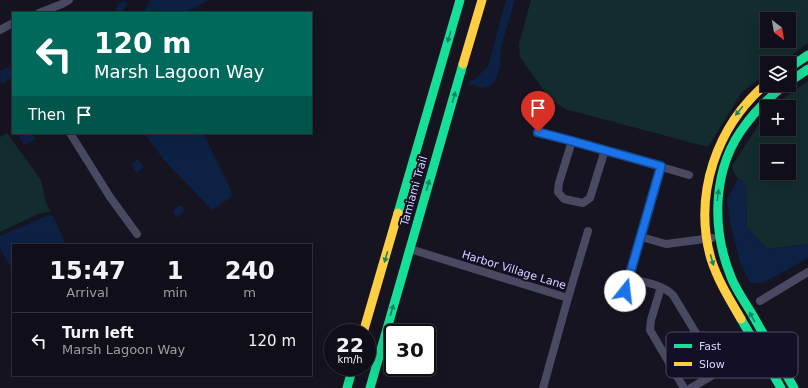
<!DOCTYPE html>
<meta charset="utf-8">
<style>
body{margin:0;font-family:"DejaVu Sans",sans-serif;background:#191822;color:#f1f3f6;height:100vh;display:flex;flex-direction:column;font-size:15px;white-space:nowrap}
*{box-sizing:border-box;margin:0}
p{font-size:13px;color:#9c9ca2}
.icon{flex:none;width:22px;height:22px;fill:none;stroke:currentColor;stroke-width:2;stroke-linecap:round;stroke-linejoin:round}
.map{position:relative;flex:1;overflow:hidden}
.drawer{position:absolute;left:12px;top:244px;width:300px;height:132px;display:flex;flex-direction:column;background:#100f19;border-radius:0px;box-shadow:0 4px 16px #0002,0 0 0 1px #302f38}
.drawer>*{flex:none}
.hud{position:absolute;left:12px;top:12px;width:300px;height:122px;border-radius:0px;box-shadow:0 4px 16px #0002,0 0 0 1px #302f38;background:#00695c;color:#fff;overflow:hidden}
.needle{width:26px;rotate:149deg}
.controls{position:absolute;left:760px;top:12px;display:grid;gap:8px}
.controls a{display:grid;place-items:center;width:36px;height:36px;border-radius:0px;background:#100f19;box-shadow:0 4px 16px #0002,0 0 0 1px #302f38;font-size:20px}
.speed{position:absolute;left:324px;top:324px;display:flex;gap:8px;font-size:20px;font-weight:700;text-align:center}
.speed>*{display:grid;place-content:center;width:52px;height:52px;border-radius:50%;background:#100f19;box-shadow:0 4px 16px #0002,0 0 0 1px #302f38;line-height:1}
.speed small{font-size:10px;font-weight:400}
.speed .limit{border:2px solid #111;border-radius:6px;background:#fff;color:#111}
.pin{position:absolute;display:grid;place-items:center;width:34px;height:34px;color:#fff;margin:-41px -17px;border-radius:50% 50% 50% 0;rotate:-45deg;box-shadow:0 0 4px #0007}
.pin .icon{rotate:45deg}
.me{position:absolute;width:44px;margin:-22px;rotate:16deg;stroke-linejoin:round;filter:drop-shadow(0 0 3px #0008)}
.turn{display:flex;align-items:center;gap:14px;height:84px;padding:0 16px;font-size:18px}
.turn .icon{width:52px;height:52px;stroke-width:2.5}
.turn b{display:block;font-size:28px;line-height:34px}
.then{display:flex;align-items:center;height:38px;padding:0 16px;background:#0003;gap:8px;font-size:15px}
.eta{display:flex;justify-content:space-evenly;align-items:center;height:68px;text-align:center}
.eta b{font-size:24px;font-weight:700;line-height:28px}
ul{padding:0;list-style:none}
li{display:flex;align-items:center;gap:12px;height:56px;padding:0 16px;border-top:1px solid #302f38}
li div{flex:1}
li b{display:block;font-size:15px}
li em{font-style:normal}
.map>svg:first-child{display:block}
.green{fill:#132c2d;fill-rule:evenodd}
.water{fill:#0d2144}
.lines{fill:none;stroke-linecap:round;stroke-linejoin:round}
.street{stroke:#4a4962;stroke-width:8}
.fast{stroke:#16e098;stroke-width:9}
.slow{stroke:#ffcf43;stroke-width:9}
.oneway{fill:#158265}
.route-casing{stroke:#114b97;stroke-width:10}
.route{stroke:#1a73e8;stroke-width:7}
.labels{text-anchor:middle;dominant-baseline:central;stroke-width:4;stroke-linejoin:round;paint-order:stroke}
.street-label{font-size:11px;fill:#d9d4ff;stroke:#130f26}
.key{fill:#130f26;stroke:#4e4a67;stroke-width:1}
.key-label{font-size:11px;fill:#d9d4ff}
</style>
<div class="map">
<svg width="808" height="388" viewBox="0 0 808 388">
<rect width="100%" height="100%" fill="#161421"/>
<path class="green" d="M 531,0 L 808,0 L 808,43 L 781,63 L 767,63 L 767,73 L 742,92 L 708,147 L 565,109 L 550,99 L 520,57 L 519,44 ZM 767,19 L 789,19 L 789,41 L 767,41 Z
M 808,81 L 808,244 L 767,249 L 747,227 L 746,184 C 738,179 734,175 732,166 L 767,112 L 767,129 L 789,129 L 789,107 L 771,107 ZM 767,151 L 789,151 L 789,173 L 767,173 Z
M 7,133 L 41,180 L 46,203 L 51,212 C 46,211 43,214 38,214 L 0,232 L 0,137 Z"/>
<path class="water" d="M 122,0 L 128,4 L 121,13 L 114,12 Z
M 150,0 L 208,0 L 185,13 L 144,13 Z
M 506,0 L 515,0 L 501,47 L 500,66 L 495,82 L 490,86 L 482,88 L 475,85 L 469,85 L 470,80 L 474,80 L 488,66 Z
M 9,66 L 13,73 L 13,77 L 1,84 L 0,71 Z
M 17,133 L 31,133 L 36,139 L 24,145 Z
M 144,133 L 203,133 L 231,190 L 232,195 L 230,198 L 212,210 L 163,159 Z
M 138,159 L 144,167 L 137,173 L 131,165 Z
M 738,178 L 746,184 L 747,227 L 767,249 L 808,244 L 808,258 L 763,283 L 750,283 L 740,263 L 730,222 L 727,200 Z
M 181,205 L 185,211 L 176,218 L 173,210 Z
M 49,215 L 53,216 L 66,245 L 13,245 L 13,266 L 11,267 L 0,248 L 0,236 Z"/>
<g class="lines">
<path class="street" d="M 39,13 L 62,4 L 69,0
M 0,30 L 13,23
M 70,133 L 110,197 L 137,234
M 537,133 L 572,141 L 689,175
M 572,141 L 559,183 L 558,192 L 564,199 L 583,203 L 590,198 L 605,150
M 641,237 L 666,244 L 712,238
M 410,249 L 568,298 L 543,388
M 629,278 C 643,282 662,284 673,295 L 719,371
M 661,287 L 651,320 L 650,330 L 684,388
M 625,291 L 661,166
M 568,298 L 588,231
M 760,301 L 808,272
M 691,388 L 740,359"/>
<path class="fast" d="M 789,68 L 808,55
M 789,82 L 808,69
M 784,85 C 770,97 757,109 746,124 C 712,167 711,228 731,277 C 736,290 745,302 752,314 C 766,339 780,363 794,388
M 398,213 L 460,0
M 741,319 L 781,388
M 347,388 L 353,367
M 370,388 L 463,64"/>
<path class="slow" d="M 463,64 L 482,0
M 741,319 C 730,300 718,281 711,259 C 693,195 716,126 767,83
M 363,333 L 398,213"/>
</g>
<defs><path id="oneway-solid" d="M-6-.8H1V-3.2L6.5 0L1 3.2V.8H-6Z"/></defs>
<g class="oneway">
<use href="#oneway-solid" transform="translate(449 37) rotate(106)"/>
<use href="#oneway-solid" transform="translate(454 97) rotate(-74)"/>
<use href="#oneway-solid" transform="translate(739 111) rotate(129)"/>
<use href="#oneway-solid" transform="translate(428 185) rotate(-74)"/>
<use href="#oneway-solid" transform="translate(718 195) rotate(-83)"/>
<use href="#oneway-solid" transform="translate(386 257) rotate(106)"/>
<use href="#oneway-solid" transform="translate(712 260) rotate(74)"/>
<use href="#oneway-solid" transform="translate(392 310) rotate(-74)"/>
<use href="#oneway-solid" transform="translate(752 317) rotate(-120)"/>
</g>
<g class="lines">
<g class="route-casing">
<path id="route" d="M 538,132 L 572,141 L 661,166 L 625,291"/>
</g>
<use href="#route" class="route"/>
</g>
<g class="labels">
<g class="street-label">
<text transform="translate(414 191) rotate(-74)">Tamiami Trail</text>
<text transform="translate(514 270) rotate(17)">Harbor Village Lane</text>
</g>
</g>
<rect x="666" y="332" width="132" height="46" rx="6" class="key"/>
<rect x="674" y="344" width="18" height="4" fill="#16e098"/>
<rect x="674" y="362" width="18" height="4" fill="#ffcf43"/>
<g class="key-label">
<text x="699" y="350">Fast</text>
<text x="699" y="368">Slow</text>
</g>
</svg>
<div class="controls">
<a><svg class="needle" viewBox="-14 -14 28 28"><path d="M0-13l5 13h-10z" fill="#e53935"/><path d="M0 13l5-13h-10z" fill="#9c9ca2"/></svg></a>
<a><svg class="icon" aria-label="layers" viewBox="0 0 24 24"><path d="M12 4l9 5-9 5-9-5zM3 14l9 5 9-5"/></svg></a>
<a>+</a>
<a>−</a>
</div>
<div class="speed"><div>22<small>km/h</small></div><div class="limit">30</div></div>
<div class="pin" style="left:538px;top:132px;background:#d93025"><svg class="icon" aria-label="arrive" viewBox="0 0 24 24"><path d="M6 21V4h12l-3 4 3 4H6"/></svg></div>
<svg class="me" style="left:625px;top:291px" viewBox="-20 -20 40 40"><circle r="19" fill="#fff"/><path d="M0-13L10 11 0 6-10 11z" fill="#1a73e8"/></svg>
<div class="hud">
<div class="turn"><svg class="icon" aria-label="left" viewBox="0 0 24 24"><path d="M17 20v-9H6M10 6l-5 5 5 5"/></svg><div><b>120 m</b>Marsh Lagoon Way</div></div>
<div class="then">Then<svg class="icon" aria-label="arrive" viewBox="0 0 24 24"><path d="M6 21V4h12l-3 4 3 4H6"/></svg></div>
</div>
<section class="drawer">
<div class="eta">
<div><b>15:47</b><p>Arrival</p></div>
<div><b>1</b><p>min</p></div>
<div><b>240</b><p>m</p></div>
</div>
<ul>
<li><svg class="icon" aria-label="left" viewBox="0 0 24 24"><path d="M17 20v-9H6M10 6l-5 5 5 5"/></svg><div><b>Turn left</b><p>Marsh Lagoon Way</p></div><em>120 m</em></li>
</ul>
</section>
</div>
